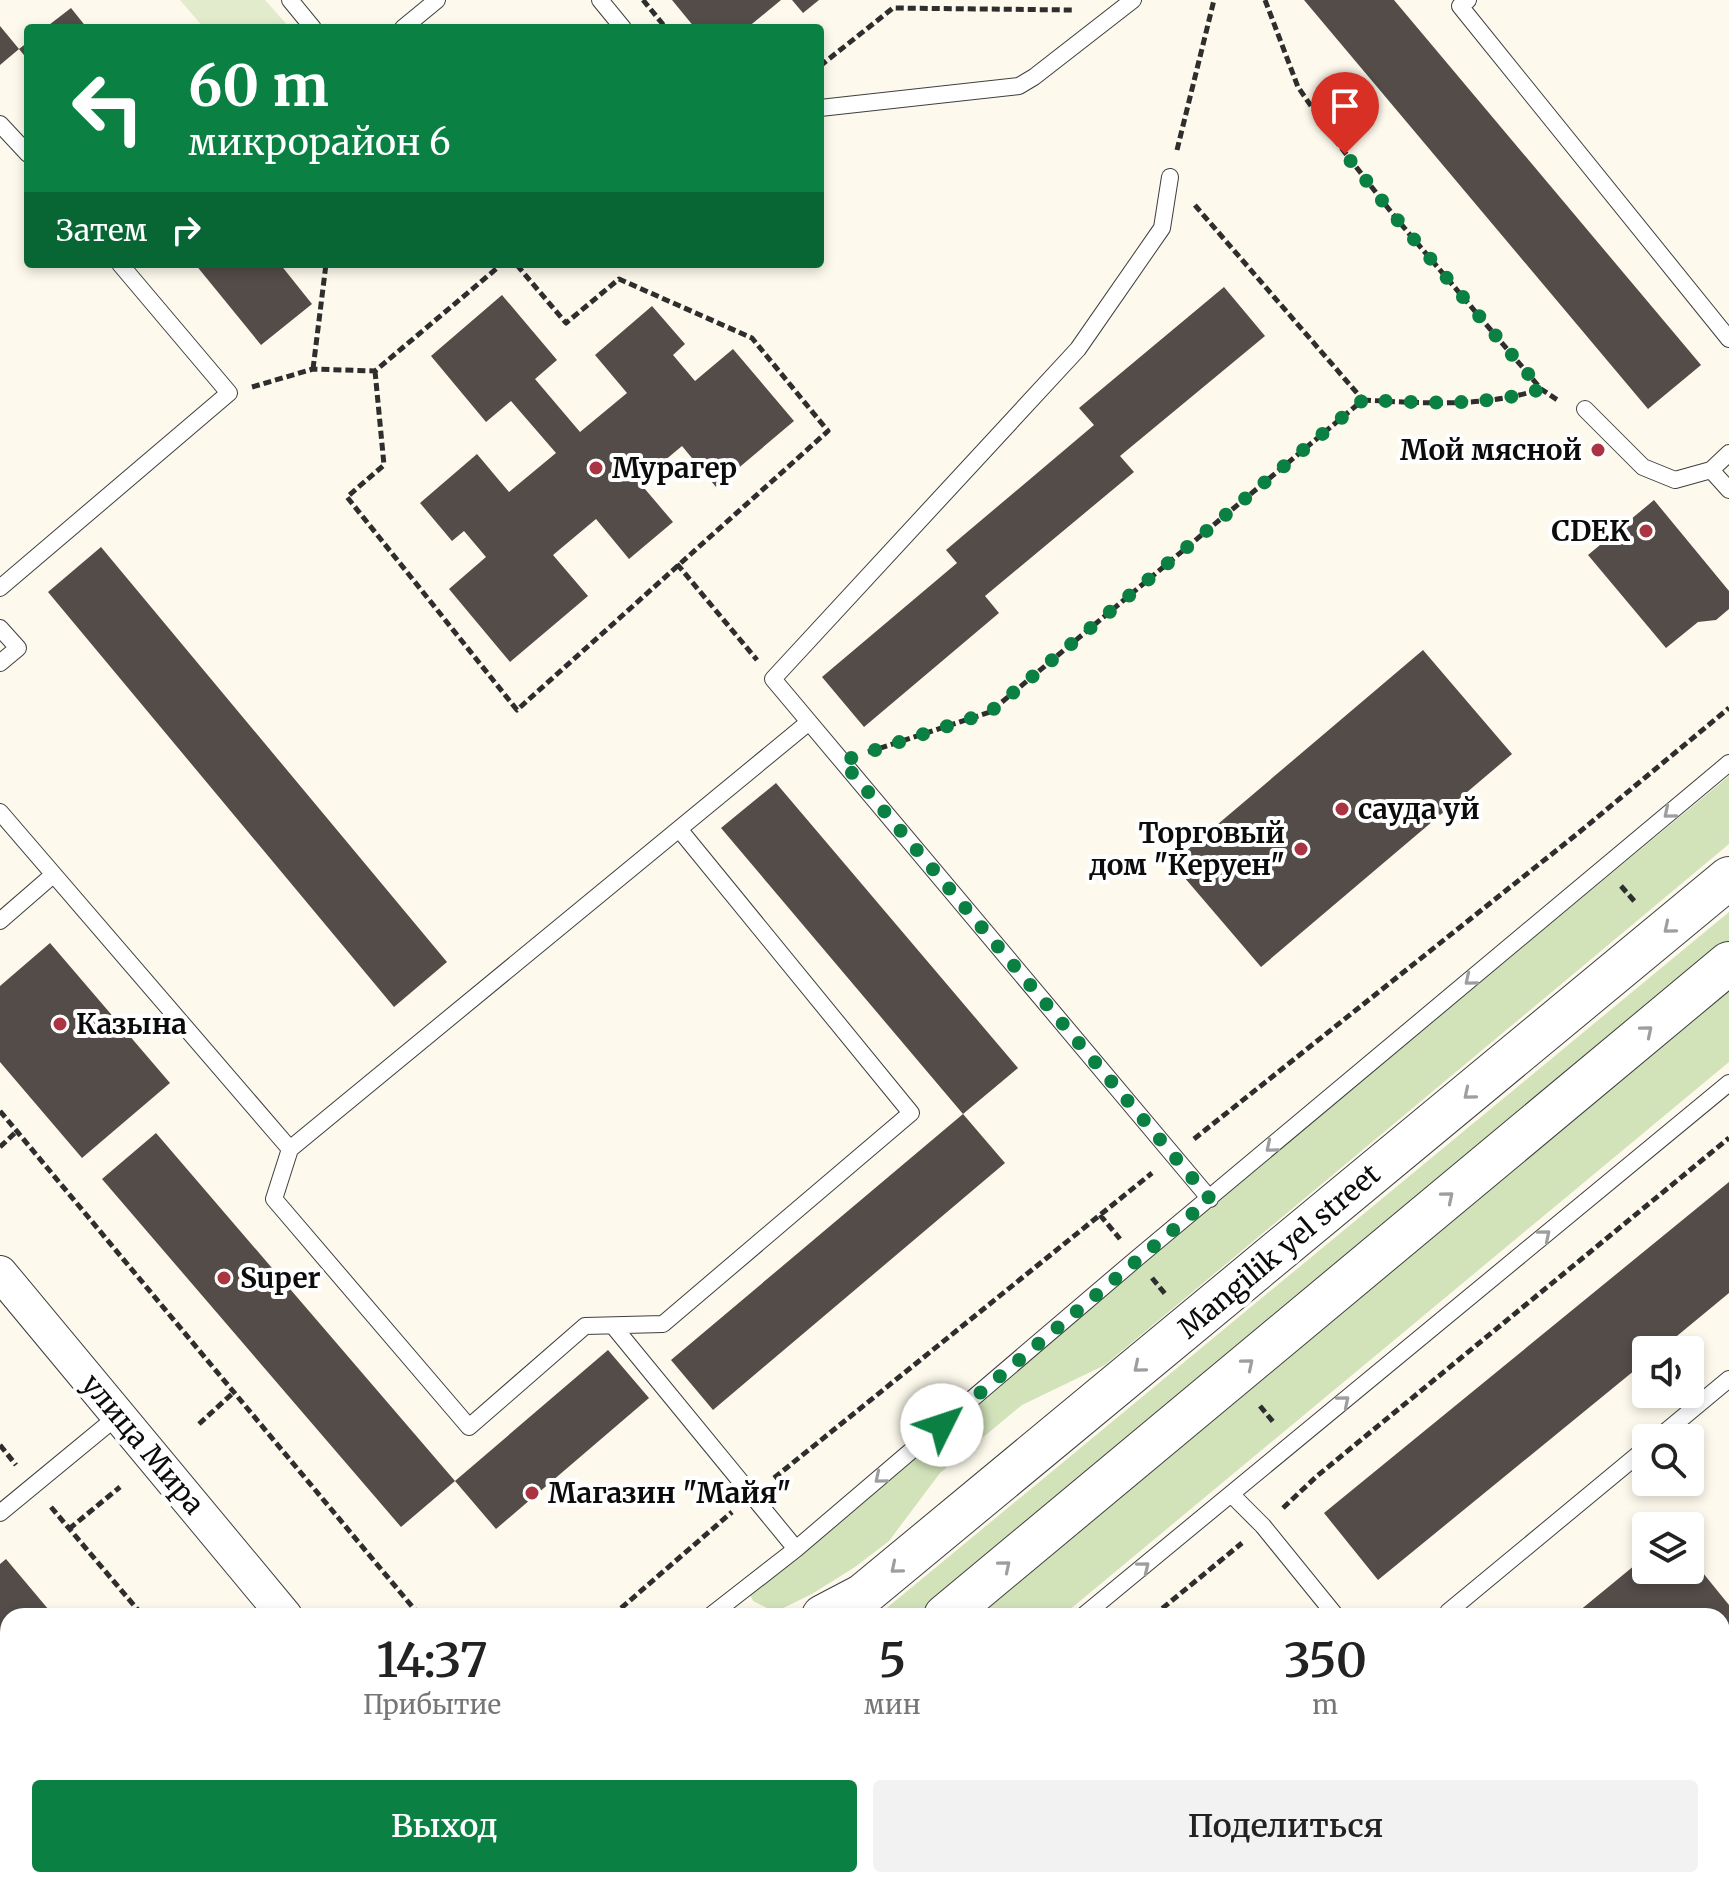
<!DOCTYPE html>
<html lang="ru">
<meta charset="utf-8">
<style>
body{margin:0;font-family:Merriweather,serif;background:#f2f2f2;color:#222;height:100vh;display:flex;flex-direction:column;font-size:30px;white-space:nowrap}
*{box-sizing:border-box;margin:0}
p{font-size:26px;color:#767676}
.icon{flex:none;width:44px;height:44px;fill:none;stroke:currentColor;stroke-width:2;stroke-linecap:round;stroke-linejoin:round}
.map{position:relative;flex:1;overflow:hidden}
.drawer{position:absolute;left:0px;top:1608px;width:1730px;height:280px;display:flex;flex-direction:column;background:#fff;border-radius:24px 24px 0 0;box-shadow:0 4px 12px #0003}
.drawer>*{flex:none}
.banner{position:absolute;left:24px;top:24px;width:800px;height:244px;border-radius:8px;box-shadow:0 4px 12px #0003;background:#0b8043;color:#fff;overflow:hidden}
.buttons{position:absolute;left:1632px;top:1336px;display:grid;gap:16px}
.buttons a{display:grid;place-items:center;width:72px;height:72px;border-radius:8px;background:#fff;box-shadow:0 4px 12px #0003;font-size:40px}
.pin{position:absolute;display:grid;place-items:center;width:68px;height:68px;color:#fff;margin:-82px -34px;border-radius:50% 50% 50% 0;rotate:-45deg;box-shadow:0 0 8px #0007}
.pin .icon{rotate:45deg}
.me{position:absolute;width:88px;margin:-44px;rotate:49deg;stroke-linejoin:round;filter:drop-shadow(0 0 6px #0008)}
.turn{display:flex;align-items:center;gap:28px;height:168px;padding:0 32px;font-size:36px}
.turn .icon{width:104px;height:104px;stroke-width:2.5}
.turn b{display:block;font-size:56px;line-height:68px}
.then{display:flex;align-items:center;height:76px;padding:0 32px;background:#0003;gap:16px;font-size:30px}
.eta{display:flex;justify-content:space-evenly;align-items:center;height:136px;text-align:center}
.eta b{font-size:48px;font-weight:600;line-height:56px}
.action{display:flex;gap:16px;margin-top:auto;padding:16px 32px}
.action a{flex:1;height:92px;border-radius:8px;background:#0b8043;color:#fff;font-size:32px;font-weight:600;line-height:92px;text-align:center}
.action a+a{background:#f2f2f2;color:#222}
.map>svg:first-child{display:block}
.green{fill:#d2e3ba}
.pitch{fill:#e2ebcb}
.building{fill:#534c49}
.lines{fill:none;stroke-linecap:round;stroke-linejoin:round}
.service-casing{stroke:#3f3f3f;stroke-width:18}
.minor-casing{stroke:#3f3f3f;stroke-width:36}
.tertiary-casing{stroke:#3f3f3f;stroke-width:44}
.path{stroke:#2e2e2e;stroke-width:5;stroke-dasharray:8 4;stroke-linecap:butt}
.service{stroke:#fff;stroke-width:16}
.minor{stroke:#fff;stroke-width:34}
.tertiary{stroke:#fff;stroke-width:42}
.oneway{stroke:#9e9e9e}
.route{stroke:#0b8043;stroke-width:14;stroke-dasharray:0 25.2}
.poi-dot{fill:#ab3442;stroke:#fff;stroke-width:3}
.labels{text-anchor:middle;dominant-baseline:central;stroke-width:8;stroke-linejoin:round;paint-order:stroke}
.poi-label{font-size:28px;font-weight:bold;fill:#0c0c0c;stroke:#fff;text-anchor:start}
.street-label{font-size:28px;fill:#0c0c0c;stroke:#fff}
</style>
<div class="map">
<svg width="1729" height="1888" viewBox="0 0 1729 1888">
<rect width="100%" height="100%" fill="#fdf9ec"/>
<path class="green" d="M 1729,776 L 1729,844 L 1105,1365 L 1022,1405 L 940,1473 L 889,1541 L 855,1567 L 812,1594 L 775,1612 L 753,1601 L 749,1593 L 796,1549 Z
M 1729,912 L 1729,941 L 915,1616 L 877,1616 Z
M 1729,988 L 1729,1062 L 1062,1616 L 978,1616 Z
M 441,1880 L 685,1880 L 675,1888 L 432,1888 Z"/>
<path class="pitch" d="M 180,0 L 265,0 L 290,28 L 204,28 Z"/>
<path class="building" d="M 672,0 L 781,0 L 747,28 L 695,28 Z
M 792,0 L 819,0 L 803,13 Z
M 1304,0 L 1394,0 L 1701,365 L 1648,409 Z
M 71,8 L 87,28 L 45,28 Z
M 0,26 L 19,49 L 0,65 Z
M 28,42 L 28,60 L 19,49 Z
M 195,264 L 280,264 L 312,304 L 261,345 Z
M 1224,287 L 1265,336 L 1120,456 L 1134,472 L 985,596 L 999,613 L 864,727 L 822,677 L 957,563 L 946,550 L 1094,425 L 1079,408 Z
M 502,295 L 557,360 L 535,379 L 580,432 L 627,393 L 595,355 L 652,306 L 685,344 L 673,355 L 695,381 L 733,349 L 794,421 L 716,487 L 682,446 L 639,482 L 673,522 L 629,559 L 596,519 L 553,555 L 588,596 L 510,662 L 449,589 L 486,557 L 464,531 L 452,541 L 420,503 L 477,454 L 509,492 L 556,453 L 511,401 L 486,422 L 431,356 Z
M 1654,500 L 1729,591 L 1729,609 L 1716,620 L 1698,622 L 1666,648 L 1588,555 Z
M 101,547 L 447,962 L 394,1007 L 48,592 Z
M 1423,650 L 1512,754 L 1261,967 L 1172,863 Z
M 776,783 L 1018,1068 L 963,1114 L 721,828 Z
M 50,943 L 170,1083 L 82,1158 L 0,1062 L 0,986 Z
M 963,1114 L 1005,1163 L 713,1410 L 671,1360 Z
M 156,1133 L 455,1481 L 401,1527 L 102,1179 Z
M 1729,1182 L 1729,1293 L 1660,1350 L 1646,1350 L 1646,1361 L 1378,1580 L 1324,1513 Z
M 608,1350 L 649,1398 L 496,1529 L 455,1481 Z
M 1646,1556 L 1646,1570 L 1690,1570 L 1690,1557 L 1729,1605 L 1729,1625 L 1722,1631 L 1722,1616 L 1573,1616 Z
M 6,1559 L 54,1616 L 8,1616 L 8,1684 L 0,1674 L 0,1564 Z
M 53,1880 L 153,1880 L 158,1887 L 43,1888 Z
M 1170,1880 L 1298,1880 L 1289,1888 L 1161,1888 Z
M 1617,1880 L 1625,1880 L 1632,1888 L 1607,1888 Z"/>
<g class="lines">
<g class="service-casing">
<path id="service" d="M 290,0 L 313,28
M 600,0 L 623,28
M 1468,0 L 1460,6 L 1729,339
M 403,28 L 437,0
M 820,108 L 1019,86 L 1034,77 L 1133,0
M 0,124 L 28,154
M 1170,177 L 1162,228 L 1078,349 L 773,679 L 1210,1199
M 1585,409 L 1643,467 L 1675,480 L 1711,470
M 1729,453 L 1711,470 L 1729,490
M 0,588 L 229,393 L 120,264
M 0,628 L 18,648 L 0,663
M 0,812 L 290,1149
M 679,829 L 911,1113 L 663,1324 L 585,1326 L 469,1427 L 274,1199 L 290,1149 L 809,722
M 0,921 L 53,875
M 614,1327 L 796,1549
M 1658,1438 L 1729,1379
M 1232,1495 L 1263,1526 L 1336,1616
M 0,1513 L 119,1415
M 710,1616 L 796,1549 L 1136,1259 L 1729,763
M 1083,1616 L 1729,1083
M 1452,1616 L 1448,1612 L 1646,1448
M 0,1758 L 8,1768
M 0,1858 L 8,1852
M 894,1880 L 901,1888
M 1671,1880 L 1677,1888
M 1115,1888 L 1125,1880
M 1566,1888 L 1576,1880"/>
</g>
<g class="minor-casing">
<path id="minor" d="M 0,1273 L 285,1616"/>
</g>
<g class="tertiary-casing">
<path id="tertiary" d="M 823,1616 L 863,1595 L 1729,878
M 945,1616 L 1729,963
M 377,1888 L 386,1880
M 734,1888 L 744,1880"/>
</g>
<path class="path" d="M 643,0 L 666,28
M 1265,0 L 1298,87 L 1329,132 L 1395,217 L 1541,389 L 1559,401
M 820,66 L 893,8 L 1073,10
M 1177,150 L 1214,0
M 313,369 L 326,264
M 375,371 L 384,465 L 347,497 L 517,710 L 828,431 L 752,338 L 619,279 L 566,323 L 516,264
M 252,387 L 313,369 L 375,371 L 502,264
M 1363,400 C 1422,403 1483,408 1541,389
M 677,564 L 757,660
M 868,752 L 990,712 L 1363,400 L 1193,203
M 1621,886 L 1636,903
M 0,1111 L 420,1616
M 1194,1139 L 1577,834 L 1729,708
M 0,1147 L 17,1131
M 1100,1215 L 1120,1239
M 1152,1278 L 1166,1295
M 1260,1406 L 1274,1423
M 199,1424 L 234,1392
M 0,1445 L 16,1465
M 774,1478 L 1152,1173
M 51,1507 L 143,1616
M 1283,1508 L 1317,1476 L 1729,1138
M 69,1529 L 120,1487
M 612,1616 L 732,1512
M 1153,1616 L 1242,1543
M 1722,1642 L 1729,1637
M 637,1880 L 643,1888
M 283,1888 L 292,1880
M 826,1888 L 836,1880"/>
<use href="#service" class="service"/>
<use href="#minor" class="minor"/>
<use href="#tertiary" class="tertiary"/>
</g>
<defs><path id="oneway-chevron" d="M-2-3.5L2.5 0L-2 3.5" fill="none" stroke-width="1.6" stroke-linecap="round" stroke-linejoin="round" transform="scale(2)"/></defs>
<g class="oneway">
<use href="#oneway-chevron" transform="translate(1669 813) rotate(140)"/>
<use href="#oneway-chevron" transform="translate(1669 928) rotate(140)"/>
<use href="#oneway-chevron" transform="translate(1470 980) rotate(140)"/>
<use href="#oneway-chevron" transform="translate(1647 1031) rotate(-40)"/>
<use href="#oneway-chevron" transform="translate(1469 1094) rotate(140)"/>
<use href="#oneway-chevron" transform="translate(1271 1147) rotate(140)"/>
<use href="#oneway-chevron" transform="translate(1448 1197) rotate(-40)"/>
<use href="#oneway-chevron" transform="translate(1545 1235) rotate(-40)"/>
<use href="#oneway-chevron" transform="translate(1248 1364) rotate(-40)"/>
<use href="#oneway-chevron" transform="translate(1139 1367) rotate(140)"/>
<use href="#oneway-chevron" transform="translate(1344 1401) rotate(-40)"/>
<use href="#oneway-chevron" transform="translate(880 1478) rotate(140)"/>
<use href="#oneway-chevron" transform="translate(1005 1566) rotate(-40)"/>
<use href="#oneway-chevron" transform="translate(1144 1567) rotate(-39)"/>
<use href="#oneway-chevron" transform="translate(896 1568) rotate(140)"/>
</g>
<g class="lines">
<path class="route" d="M 942,1425 L 1210,1199 L 842,761 L 990,712 L 1363,400 C 1422,402 1483,408 1541,389 L 1395,217 L 1345,154"/>
</g>
<g class="poi-dot">
<circle cx="1598" cy="450" r="8"/>
<circle cx="596" cy="468" r="8"/>
<circle cx="1646" cy="531" r="8"/>
<circle cx="1342" cy="809" r="8"/>
<circle cx="1301" cy="849" r="8"/>
<circle cx="60" cy="1024" r="8"/>
<circle cx="224" cy="1278" r="8"/>
<circle cx="532" cy="1493" r="8"/>
</g>
<g class="labels">
<g class="poi-label">
<text x="1582" y="450" text-anchor="end">Мой мясной</text>
<text x="612" y="468">Мурагер</text>
<text x="1630" y="531" text-anchor="end">CDEK</text>
<text x="1358" y="809">сауда уй</text>
<text x="1285" y="833" text-anchor="end">Торговый<tspan x="1285" dy="32">дом "Керуен"</tspan></text>
<text x="76" y="1024">Казына</text>
<text x="240" y="1278">Super</text>
<text x="548" y="1493">Магазин "Майя"</text>
</g>
<g class="street-label">
<text transform="translate(1279 1251) rotate(-40)">Mangilik yel street</text>
<text transform="translate(143 1444) rotate(50)">улица Мира</text>
</g>
</g>
</svg>
<div class="buttons">
<a><svg class="icon" aria-label="sound" viewBox="0 0 24 24"><path d="M4 9h4l5-4v14l-5-4H4zM17 9q2 3 0 6"/></svg></a>
<a><svg class="icon" aria-label="search" viewBox="0 0 24 24"><circle cx="10" cy="10" r="6"/><path d="M15 15l6 6"/></svg></a>
<a><svg class="icon" aria-label="layers" viewBox="0 0 24 24"><path d="M12 4l9 5-9 5-9-5zM3 14l9 5 9-5"/></svg></a>
</div>
<div class="pin" style="left:1345px;top:154px;background:#d93025"><svg class="icon" aria-label="arrive" viewBox="0 0 24 24"><path d="M6 21V4h12l-3 4 3 4H6"/></svg></div>
<svg class="me" style="left:942px;top:1425px" viewBox="-20 -20 40 40"><circle r="19" fill="#fff"/><path d="M0-13L10 11 0 6-10 11z" fill="#0b8043"/></svg>
<div class="banner">
<div class="turn"><svg class="icon" aria-label="left" viewBox="0 0 24 24"><path d="M17 20v-9H6M10 6l-5 5 5 5"/></svg><div><b>60 m</b>микрорайон 6</div></div>
<div class="then">Затем<svg class="icon" aria-label="right" viewBox="0 0 24 24"><path d="M7 20v-9h11M14 6l5 5-5 5"/></svg></div>
</div>
<section class="drawer">
<div class="eta">
<div><b>14:37</b><p>Прибытие</p></div>
<div><b>5</b><p>мин</p></div>
<div><b>350</b><p>m</p></div>
</div>
<div class="action"><a>Выход</a><a>Поделиться</a></div>
</section>
</div>
